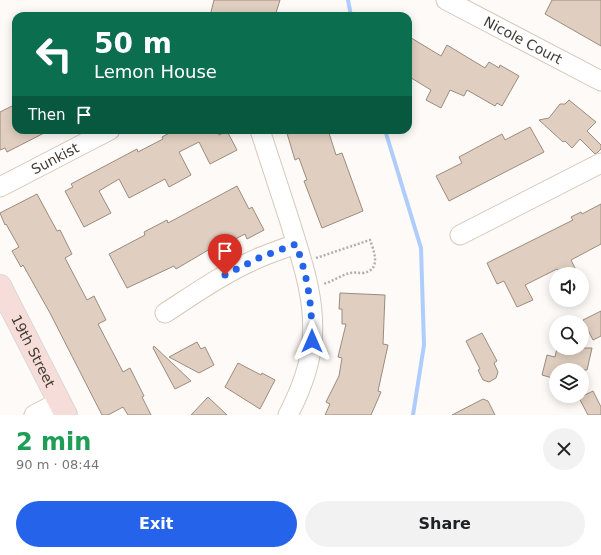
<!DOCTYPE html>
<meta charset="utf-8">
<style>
body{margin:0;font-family:"DejaVu Sans",sans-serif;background:#f2f2f2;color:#202124;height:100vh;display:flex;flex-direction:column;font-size:15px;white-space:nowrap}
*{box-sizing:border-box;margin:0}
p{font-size:13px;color:#757577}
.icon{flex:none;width:22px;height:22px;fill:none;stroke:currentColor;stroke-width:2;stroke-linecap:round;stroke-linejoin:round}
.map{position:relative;height:415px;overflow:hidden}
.panel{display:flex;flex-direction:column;background:#fff;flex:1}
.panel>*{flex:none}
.guide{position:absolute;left:12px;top:12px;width:400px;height:122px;border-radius:12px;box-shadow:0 2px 10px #0003;background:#0b6e4f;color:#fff;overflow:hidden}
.fabs{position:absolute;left:549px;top:267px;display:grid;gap:8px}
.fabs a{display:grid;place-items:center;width:40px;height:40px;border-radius:50%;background:#fff;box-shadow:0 2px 10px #0003;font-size:20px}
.pin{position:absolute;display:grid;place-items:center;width:34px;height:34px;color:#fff;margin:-41px -17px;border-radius:50% 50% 50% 0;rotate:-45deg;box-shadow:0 0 4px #0007}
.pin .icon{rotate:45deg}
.me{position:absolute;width:44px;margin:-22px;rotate:0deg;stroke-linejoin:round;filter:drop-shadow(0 0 3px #0008)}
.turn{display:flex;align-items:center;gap:14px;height:84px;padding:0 16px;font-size:18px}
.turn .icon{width:52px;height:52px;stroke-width:2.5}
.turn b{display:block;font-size:28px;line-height:34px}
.then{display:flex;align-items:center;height:38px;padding:0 16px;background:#0003;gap:8px;font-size:15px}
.round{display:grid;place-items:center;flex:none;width:42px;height:42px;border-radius:21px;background:#f2f2f2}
.head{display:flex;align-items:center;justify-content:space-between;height:68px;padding:0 16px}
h1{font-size:24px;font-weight:700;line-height:30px;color:#1e9e55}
.cta{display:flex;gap:8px;margin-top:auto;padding:8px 16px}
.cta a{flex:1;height:46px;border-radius:24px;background:#2563eb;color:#fff;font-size:16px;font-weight:700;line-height:46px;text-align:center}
.cta a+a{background:#f2f2f2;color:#202124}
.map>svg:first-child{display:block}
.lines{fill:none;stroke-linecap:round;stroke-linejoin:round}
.stream{stroke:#aeccfc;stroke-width:4}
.building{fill:#e0cfc0;stroke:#9c8c7d}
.minor-casing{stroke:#d8c7b8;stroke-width:21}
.major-casing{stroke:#d9d8d6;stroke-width:24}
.path{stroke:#b3afab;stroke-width:2.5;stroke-dasharray:2 2;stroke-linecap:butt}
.minor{stroke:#fff;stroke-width:19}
.major{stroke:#f7ddd9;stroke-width:22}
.route{stroke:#2563eb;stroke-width:7;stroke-dasharray:0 12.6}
.labels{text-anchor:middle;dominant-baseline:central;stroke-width:3;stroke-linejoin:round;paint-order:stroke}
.street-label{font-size:14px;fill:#413b34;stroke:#fff}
</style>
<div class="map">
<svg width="601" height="415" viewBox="0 0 601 415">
<rect width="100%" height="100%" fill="#fdfaf7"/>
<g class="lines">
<path class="stream" d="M 348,0 L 351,16
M 385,130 L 421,248 L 424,345 L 413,415"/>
</g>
<path class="building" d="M 214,0 L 280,0 L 275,16 L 210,16 Z
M 552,0 L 601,0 L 601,46 L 545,14 Z
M 408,36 L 441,56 L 447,45 L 485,68 L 489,62 L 499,68 L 500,65 L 519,76 L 502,106 L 497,103 L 495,106 L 467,90 L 464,96 L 450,90 L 441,108 L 426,100 L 431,90 L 408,76 Z
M 569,100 L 596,122 L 587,131 L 601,145 L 601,149 L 597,153 L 595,154 L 580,139 L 572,148 L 565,141 L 563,142 L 539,120 L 549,118 L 560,104 L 565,104 Z
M 16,104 L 16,130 L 50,130 L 7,152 L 5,148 L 0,150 L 0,112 Z
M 530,127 L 544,152 L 449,201 L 436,176 L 462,163 L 459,157 L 502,134 L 505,140 Z
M 175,130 L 223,130 L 218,133 L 219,135 L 227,131 L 237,150 L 210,164 L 199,142 L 179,152 L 191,175 L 169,187 L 165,179 L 129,198 L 119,179 L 99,191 L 111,213 L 84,227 L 65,191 L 73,187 L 71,184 L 137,149 L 138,152 L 163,139 L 162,137 Z
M 286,130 L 328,130 L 336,155 L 342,153 L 363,211 L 322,228 L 304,181 L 307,180 L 299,158 L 295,160 Z
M 237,186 L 249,209 L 252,207 L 264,230 L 247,239 L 245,234 L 216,249 L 215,246 L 176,269 L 174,266 L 127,288 L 109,254 L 145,235 L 144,232 L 167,220 L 168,223 Z
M 37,194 L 57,231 L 60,230 L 72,254 L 65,258 L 87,300 L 94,296 L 106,320 L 98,324 L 123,372 L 130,368 L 144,396 L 142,397 L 151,415 L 128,415 L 123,407 L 108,415 L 102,415 L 50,313 L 23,265 L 21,267 L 12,251 L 19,247 L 6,224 L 5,225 L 0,213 Z
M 601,204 L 601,244 L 571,260 L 578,274 L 560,274 L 557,269 L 525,285 L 533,300 L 517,307 L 504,281 L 497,284 L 487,263 L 573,220 L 571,217 L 581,212 L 582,214 Z
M 340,293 L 385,295 L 383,344 L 388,345 L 378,391 L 381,392 L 371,415 L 325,415 L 330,404 L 326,402 L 339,376 L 342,358 L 338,357 L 346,324 L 342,324 L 342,309 L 339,309 Z
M 601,311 L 601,336 L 593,340 L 583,320 Z
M 482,333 L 497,361 L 494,363 L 498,372 L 496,378 L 489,382 L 483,380 L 478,370 L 480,369 L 466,341 Z
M 197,342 L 201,349 L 205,347 L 214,365 L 199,373 L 169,357 Z
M 154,346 L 191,381 L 175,389 L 153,348 Z
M 557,348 L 592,348 L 587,370 L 556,370 L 556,379 L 542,375 L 547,355 L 555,357 Z
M 238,363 L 261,375 L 262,373 L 275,380 L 260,409 L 225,387 Z
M 593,391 L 601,407 L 601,415 L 588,415 L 579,398 Z
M 208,397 L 227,415 L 191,415 Z
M 483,399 L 488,401 L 495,415 L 452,415 Z"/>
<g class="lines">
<g class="minor-casing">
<g id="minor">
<path id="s1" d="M 446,0 L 601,81"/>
<path d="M 260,130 C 270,161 280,192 290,222 C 302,261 316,300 312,341 C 310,367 300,392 288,415"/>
<path id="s2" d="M 0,187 L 110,130"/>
<path d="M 460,235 L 601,163"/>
<path d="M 165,313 C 196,293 227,271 261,257 C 273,252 285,248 296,244"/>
<path d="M 34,415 L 59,402"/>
</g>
</g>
<g class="major-casing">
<g id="major">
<path id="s3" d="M 0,286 L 66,415"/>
</g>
</g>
<path class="path" d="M 316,258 L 370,240 C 374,251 382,271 362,273 C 358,273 354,272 350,273 C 341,275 332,282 323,284"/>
<use href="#minor" class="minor"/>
<use href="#major" class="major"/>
</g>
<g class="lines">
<path class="route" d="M 225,275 L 261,257 L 296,244 C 308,278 312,304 312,341"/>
</g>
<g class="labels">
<g class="street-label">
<text stroke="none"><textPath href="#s1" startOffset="87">Nicole Court</textPath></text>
<text stroke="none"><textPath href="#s2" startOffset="62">Sunkist</textPath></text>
<text stroke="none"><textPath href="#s3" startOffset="73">19th Street</textPath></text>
</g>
</g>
</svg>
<div class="fabs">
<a><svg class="icon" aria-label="sound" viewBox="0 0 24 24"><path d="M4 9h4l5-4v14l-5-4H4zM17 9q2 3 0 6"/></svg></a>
<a><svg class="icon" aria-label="search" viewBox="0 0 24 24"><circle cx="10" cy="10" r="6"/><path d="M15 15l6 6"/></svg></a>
<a><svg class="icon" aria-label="layers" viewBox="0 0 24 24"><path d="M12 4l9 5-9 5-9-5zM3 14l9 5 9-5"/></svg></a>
</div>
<div class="pin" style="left:225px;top:275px;background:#d93025"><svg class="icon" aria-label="arrive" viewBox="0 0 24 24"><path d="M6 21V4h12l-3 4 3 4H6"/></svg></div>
<svg class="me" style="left:312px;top:341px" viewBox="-20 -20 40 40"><path d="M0-17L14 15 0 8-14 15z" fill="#2563eb" stroke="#fff" stroke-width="4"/></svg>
<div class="guide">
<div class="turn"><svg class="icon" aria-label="left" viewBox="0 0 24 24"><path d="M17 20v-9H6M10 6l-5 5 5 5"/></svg><div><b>50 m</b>Lemon House</div></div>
<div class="then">Then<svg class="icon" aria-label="arrive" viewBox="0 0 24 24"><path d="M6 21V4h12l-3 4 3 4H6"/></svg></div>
</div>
</div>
<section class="panel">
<div class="head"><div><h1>2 min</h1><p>90 m · 08:44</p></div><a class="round"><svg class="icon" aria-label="close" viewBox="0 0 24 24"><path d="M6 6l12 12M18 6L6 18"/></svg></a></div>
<div class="cta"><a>Exit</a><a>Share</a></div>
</section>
